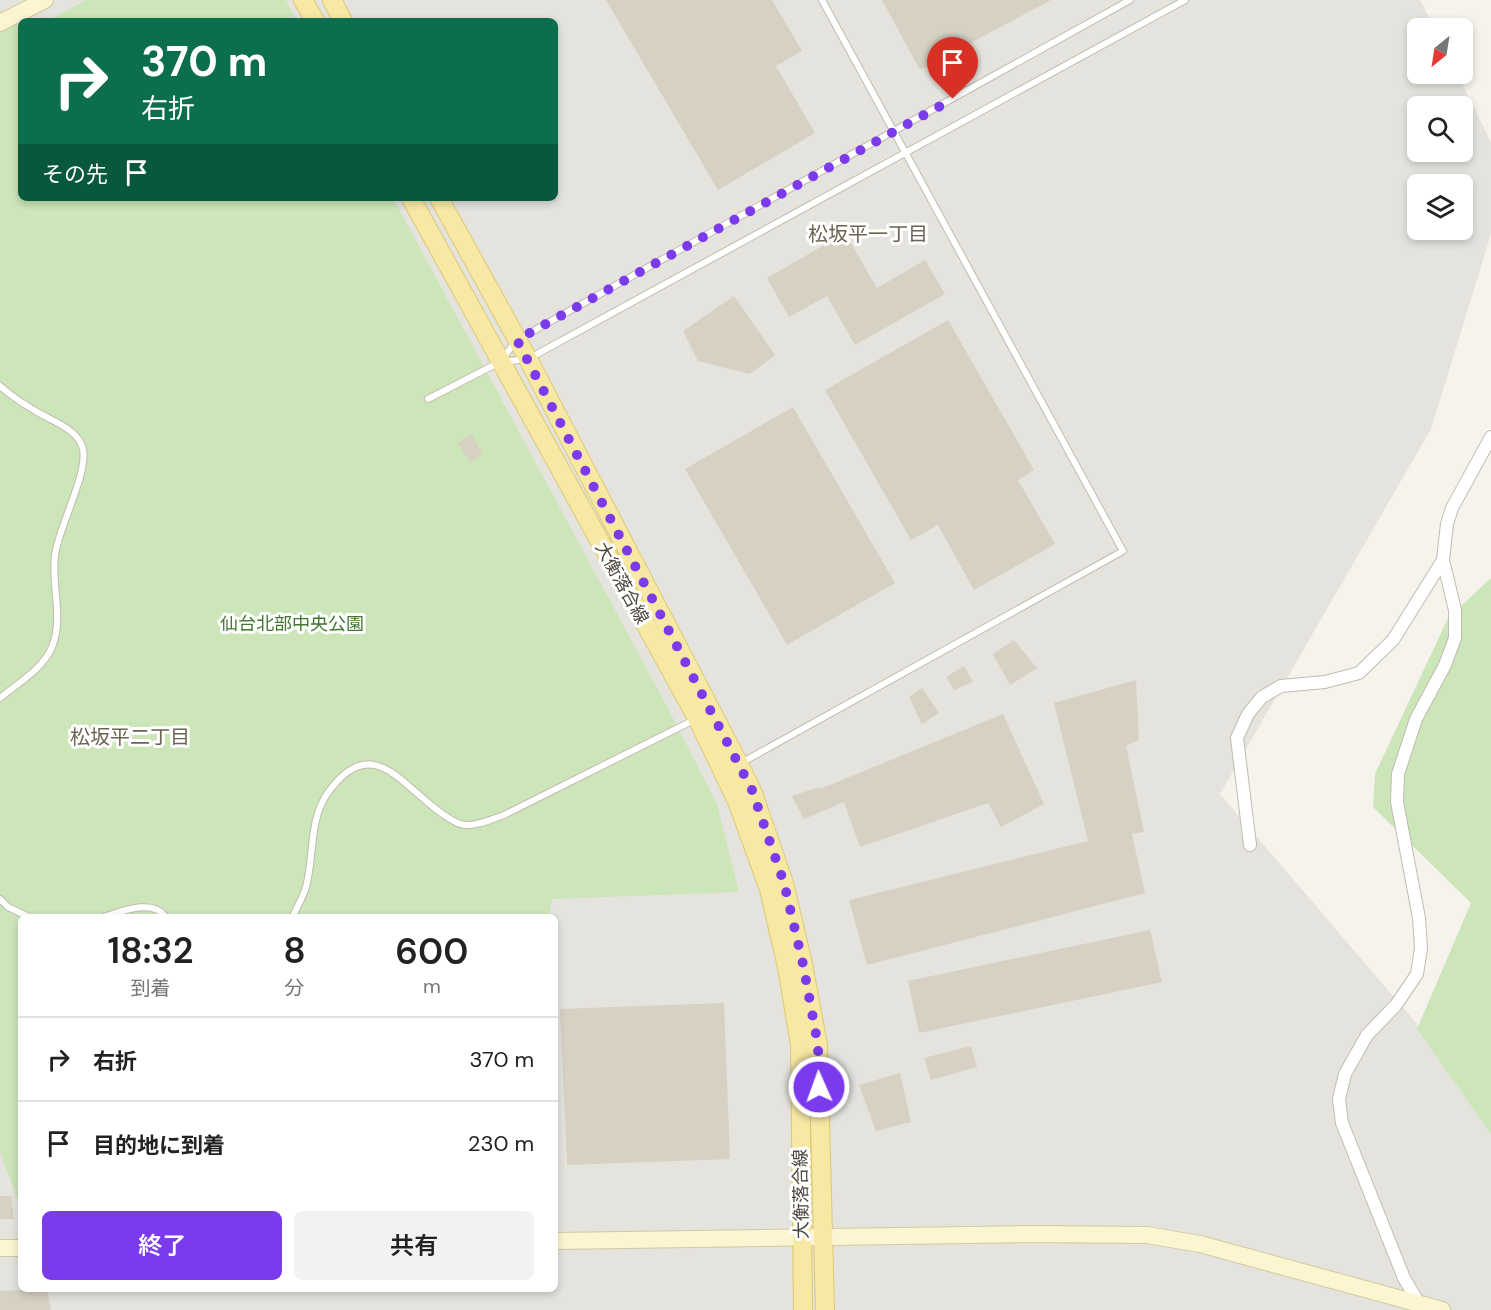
<!DOCTYPE html>
<html lang="ja">
<meta charset="utf-8">
<style>
body{margin:0;font-family:"DM Sans","Noto Sans JP",sans-serif;background:#f2f2f2;color:#222;height:100vh;display:flex;flex-direction:column;font-size:22px;white-space:nowrap}
*{box-sizing:border-box;margin:0}
p{font-size:20px;color:#767676}
.icon{flex:none;width:33px;height:33px;fill:none;stroke:currentColor;stroke-width:2;stroke-linecap:round;stroke-linejoin:round}
.map{position:relative;flex:1;overflow:hidden}
.panel{position:absolute;left:18px;top:914px;width:540px;height:378px;display:flex;flex-direction:column;background:#fff;border-radius:9px;box-shadow:0 3px 9px #0003}
.panel>*{flex:none}
.top-card{position:absolute;left:18px;top:18px;width:540px;height:183px;border-radius:9px;box-shadow:0 3px 9px #0003;background:#0b6e4f;color:#fff;overflow:hidden}
.needle{width:39px;rotate:210deg}
.tools{position:absolute;left:1407px;top:18px;display:grid;gap:12px}
.tools a{display:grid;place-items:center;width:66px;height:66px;border-radius:9px;background:#fff;box-shadow:0 3px 9px #0003;font-size:30px}
.pin{position:absolute;display:grid;place-items:center;width:51px;height:51px;color:#fff;margin:-62px -26px;border-radius:50% 50% 50% 0;rotate:-45deg;box-shadow:0 0 6px #0007}
.pin .icon{rotate:45deg}
.me{position:absolute;width:66px;margin:-33px;rotate:358deg;stroke-linejoin:round;filter:drop-shadow(0 0 4px #0008)}
.turn{display:flex;align-items:center;gap:21px;height:126px;padding:0 24px;font-size:27px}
.turn .icon{width:78px;height:78px;stroke-width:2.5}
.turn b{display:block;font-size:42px;line-height:51px}
.then{display:flex;align-items:center;height:57px;padding:0 24px;background:#0003;gap:12px;font-size:22px}
.eta{display:flex;justify-content:space-evenly;align-items:center;height:102px;text-align:center}
.eta b{font-size:36px;font-weight:600;line-height:42px}
.primary-button{display:flex;gap:12px;margin-top:auto;padding:12px 24px}
.primary-button a{flex:1;height:69px;border-radius:9px;background:#7c3aed;color:#fff;font-size:24px;font-weight:600;line-height:69px;text-align:center}
.primary-button a+a{background:#f2f2f2;color:#222}
ul{padding:0;list-style:none}
li{display:flex;align-items:center;gap:18px;height:84px;padding:0 24px;border-top:2px solid #e0e0e0}
li div{flex:1}
li b{display:block;font-size:22px}
li em{font-style:normal}
.map>svg:first-child{display:block}
.industrial{fill:#e5e3dd;fill-rule:evenodd}
.green{fill:#cce5b9}
.building{fill:#d6d1c3}
.lines{fill:none;stroke-linecap:round;stroke-linejoin:round}
.lane-casing{stroke:#c0bcaf;stroke-width:8}
.street-casing{stroke:#c0bcaf;stroke-width:14}
.secondary-casing{stroke:#d1c9a0;stroke-width:18}
.primary-casing{stroke:#dcc974;stroke-width:20}
.lane{stroke:#fff;stroke-width:6}
.street{stroke:#fff;stroke-width:12}
.secondary{stroke:#fbf6d1;stroke-width:16}
.primary{stroke:#f7e9a4;stroke-width:18}
.route{stroke:#7c3aed;stroke-width:10;stroke-dasharray:0 18}
.labels{text-anchor:middle;dominant-baseline:central;stroke-width:6;stroke-linejoin:round;paint-order:stroke}
.street-label{font-size:18px;fill:#49453a;stroke:#fff}
.park-label{font-size:18px;fill:#437731;stroke:#fff}
.neighbourhood-label{font-size:20px;fill:#6b6452;stroke:#fff}
</style>
<div class="map">
<svg width="1491" height="1310" viewBox="0 0 1491 1310">
<rect width="100%" height="100%" fill="#f5f3ec"/>
<path class="industrial" d="M 0,0 L 1420,0 L 1435,28 L 1418,28 L 1418,74 L 1457,74 L 1491,142 L 1491,234 L 1431,429 L 1220,794 L 1447,1059 L 1491,1085 L 1491,1310 L 0,1310 ZM 21,21 L 555,21 L 555,198 L 21,198 ZM 1418,106 L 1462,106 L 1462,152 L 1418,152 ZM 1418,184 L 1462,184 L 1462,230 L 1418,230 ZM 21,916 L 555,916 L 555,1288 L 21,1288 Z"/>
<path class="green" d="M 86,0 L 286,0 L 297,21 L 47,21 Z
M 0,10 L 21,28 L 21,198 L 393,198 L 664,701 L 717,804 L 739,892 L 552,899 L 549,916 L 21,916 L 21,1208 L 0,1152 Z
M 1491,578 L 1491,1134 L 1417,1029 L 1471,903 L 1373,807 L 1375,774 L 1448,618 Z"/>
<path class="building" d="M 606,0 L 772,0 L 802,51 L 776,66 L 815,133 L 718,190 Z
M 882,0 L 1051,0 L 920,70 Z
M 845,233 L 877,288 L 925,260 L 945,294 L 855,345 L 827,296 L 789,317 L 767,278 Z
M 734,296 L 775,355 L 750,374 L 698,361 L 683,331 Z
M 948,320 L 1034,470 L 1018,480 L 1055,544 L 974,590 L 938,525 L 911,540 L 825,390 Z
M 793,407 L 895,583 L 787,645 L 685,469 Z
M 471,434 L 483,454 L 470,462 L 458,443 Z
M 1014,640 L 1037,668 L 1010,685 L 993,654 Z
M 964,666 L 973,682 L 954,690 L 946,677 Z
M 1136,680 L 1139,740 L 1126,746 L 1144,832 L 1132,834 L 1145,893 L 867,965 L 849,900 L 1088,841 L 1054,703 Z
M 922,688 L 939,713 L 922,724 L 909,697 Z
M 1003,714 L 1044,804 L 1001,827 L 988,803 L 860,847 L 844,802 L 804,819 L 792,796 L 819,787 L 820,789 Z
M 1150,930 L 1162,982 L 919,1033 L 908,981 Z
M 724,1003 L 730,1159 L 567,1165 L 560,1009 Z
M 971,1046 L 977,1067 L 931,1080 L 924,1058 Z
M 900,1073 L 911,1122 L 876,1131 L 859,1085 Z
M 0,1196 L 11,1196 L 14,1219 L 0,1219 Z
M 47,1289 L 51,1310 L 0,1310 L 0,1291 Z"/>
<g class="lines">
<g class="lane-casing">
<path id="lane" d="M 502,359 L 517,340 L 1130,0
M 0,386 C 10,395 22,403 34,410 C 49,420 78,428 83,449 C 88,474 59,526 55,555 C 51,585 64,618 52,647 C 43,669 18,683 0,698
M 428,399 L 500,362 L 528,359 L 1185,0
M 741,763 L 1123,551 L 822,0
M 0,899 L 8,907 L 27,916
M 106,916 C 123,911 152,899 165,916
M 293,916 C 297,907 303,897 306,887 C 314,858 309,820 327,794 C 372,729 402,787 444,815 C 450,819 458,825 465,825 C 478,826 492,819 504,815 L 694,720"/>
</g>
<g class="street-casing">
<path id="street" d="M 1250,845 L 1237,738 L 1248,714 L 1262,697 L 1281,686 L 1325,682 L 1359,673 L 1393,640 L 1443,560
M 1421,1307 L 1404,1278 L 1342,1123 L 1339,1099 L 1345,1074 L 1367,1035 L 1396,1005 L 1417,974 L 1421,948 L 1419,918 L 1397,802 L 1398,774 L 1416,719 L 1445,665 L 1455,638 L 1455,610 L 1443,560 L 1447,524 L 1452,508 L 1491,437"/>
</g>
<g class="secondary-casing">
<path id="secondary" d="M 0,23 L 45,0
M 555,1241 L 1031,1234 L 1147,1235 L 1200,1244 L 1442,1310
M 0,1248 L 21,1248"/>
</g>
<g class="primary-casing">
<path id="primary" d="M 303,0 L 315,21
M 332,0 L 343,21
M 411,198 L 697,718 L 737,801 L 769,889 L 787,967 L 800,1045 L 803,1310
M 439,198 L 528,359 L 739,764 L 752,791 L 784,883 L 803,964 L 818,1045 L 825,1310"/>
</g>
<use href="#lane" class="lane"/>
<use href="#street" class="street"/>
<use href="#secondary" class="secondary"/>
<use href="#primary" class="primary"/>
</g>
<g class="lines">
<path class="route" d="M 819,1087 L 818,1045 L 803,964 L 784,883 L 752,790 L 517,340 L 953,99"/>
</g>
<g class="labels">
<g class="street-label">
<text transform="translate(622 583) rotate(61)">大衡落合線</text>
<text transform="translate(801 1194) rotate(-91)">大衡落合線</text>
</g>
<g class="park-label">
<text x="292" y="624">仙台北部中央公園</text>
</g>
<g class="neighbourhood-label">
<text x="868" y="234">松坂平一丁目</text>
<text x="130" y="737">松坂平二丁目</text>
</g>
</g>
</svg>
<div class="tools">
<a><svg class="needle" viewBox="-14 -14 28 28"><path d="M0-13l5 13h-10z" fill="#e53935"/><path d="M0 13l5-13h-10z" fill="#767676"/></svg></a>
<a><svg class="icon" aria-label="search" viewBox="0 0 24 24"><circle cx="10" cy="10" r="6"/><path d="M15 15l6 6"/></svg></a>
<a><svg class="icon" aria-label="layers" viewBox="0 0 24 24"><path d="M12 4l9 5-9 5-9-5zM3 14l9 5 9-5"/></svg></a>
</div>
<div class="pin" style="left:953px;top:99px;background:#d93025"><svg class="icon" aria-label="arrive" viewBox="0 0 24 24"><path d="M6 21V4h12l-3 4 3 4H6"/></svg></div>
<svg class="me" style="left:819px;top:1087px" viewBox="-20 -20 40 40"><circle r="17" fill="#7c3aed" stroke="#fff" stroke-width="3"/><path d="M0-11L8 9 0 5-8 9z" fill="#fff"/></svg>
<div class="top-card">
<div class="turn"><svg class="icon" aria-label="right" viewBox="0 0 24 24"><path d="M7 20v-9h11M14 6l5 5-5 5"/></svg><div><b>370 m</b>右折</div></div>
<div class="then">その先<svg class="icon" aria-label="arrive" viewBox="0 0 24 24"><path d="M6 21V4h12l-3 4 3 4H6"/></svg></div>
</div>
<section class="panel">
<div class="eta">
<div><b>18:32</b><p>到着</p></div>
<div><b>8</b><p>分</p></div>
<div><b>600</b><p>m</p></div>
</div>
<ul>
<li><svg class="icon" aria-label="right" viewBox="0 0 24 24"><path d="M7 20v-9h11M14 6l5 5-5 5"/></svg><div><b>右折</b></div><em>370 m</em></li>
<li><svg class="icon" aria-label="arrive" viewBox="0 0 24 24"><path d="M6 21V4h12l-3 4 3 4H6"/></svg><div><b>目的地に到着</b></div><em>230 m</em></li>
</ul>
<div class="primary-button"><a>終了</a><a>共有</a></div>
</section>
</div>
